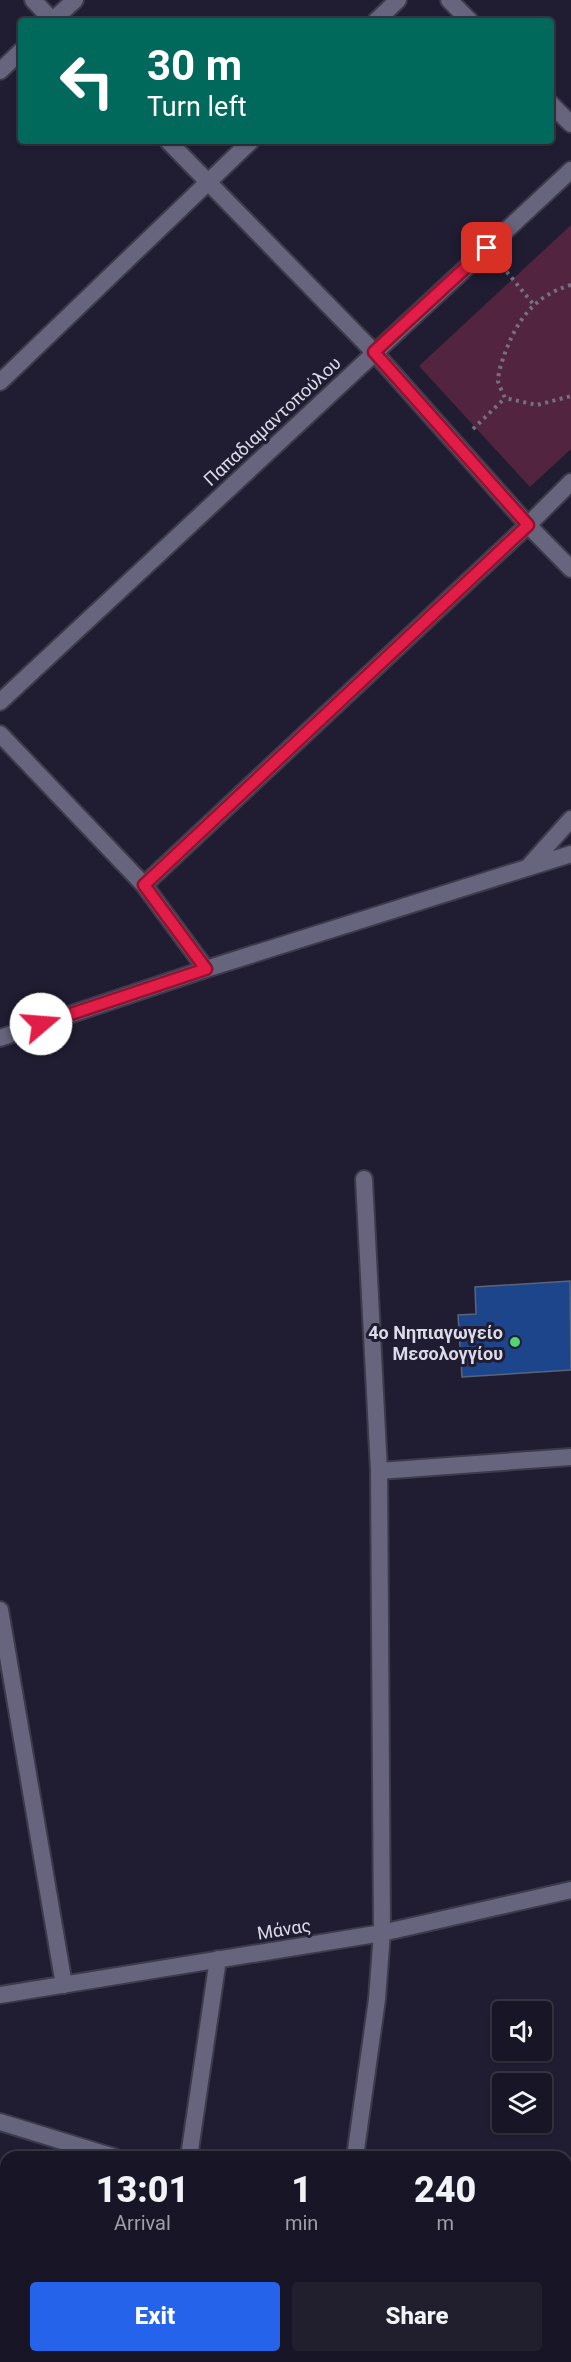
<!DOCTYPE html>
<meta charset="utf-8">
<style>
body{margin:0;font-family:Roboto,sans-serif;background:#211f2e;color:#f1f3f6;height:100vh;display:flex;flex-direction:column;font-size:22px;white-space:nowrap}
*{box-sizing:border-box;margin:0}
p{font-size:20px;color:#9f9fa7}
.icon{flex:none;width:33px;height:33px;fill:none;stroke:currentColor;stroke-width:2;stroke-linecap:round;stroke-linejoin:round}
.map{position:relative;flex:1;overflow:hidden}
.side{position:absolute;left:0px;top:2151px;width:572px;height:212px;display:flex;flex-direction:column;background:#181626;border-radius:18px 18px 0 0;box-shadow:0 2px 4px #0004,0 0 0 2px #363543}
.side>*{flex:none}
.hud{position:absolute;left:18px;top:18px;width:536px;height:126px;border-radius:6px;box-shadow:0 2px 4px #0004,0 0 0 2px #363543;background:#00695c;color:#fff;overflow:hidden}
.tools{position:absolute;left:492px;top:2001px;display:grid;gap:12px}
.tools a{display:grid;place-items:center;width:60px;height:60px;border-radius:6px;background:#181626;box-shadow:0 2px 4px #0004,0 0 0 2px #363543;font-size:30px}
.pin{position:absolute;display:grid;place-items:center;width:51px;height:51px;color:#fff;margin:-26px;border-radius:12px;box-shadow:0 3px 9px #0006}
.me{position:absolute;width:66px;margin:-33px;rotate:72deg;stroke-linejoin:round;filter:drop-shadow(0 0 4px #0008)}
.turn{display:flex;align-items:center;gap:21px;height:126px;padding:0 30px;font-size:27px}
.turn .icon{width:78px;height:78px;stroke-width:2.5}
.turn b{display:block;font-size:42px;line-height:51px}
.eta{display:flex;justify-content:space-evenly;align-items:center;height:102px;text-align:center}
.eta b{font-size:36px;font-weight:800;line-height:42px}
.action{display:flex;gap:12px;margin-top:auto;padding:12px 30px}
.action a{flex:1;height:69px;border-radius:6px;background:#2563eb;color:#fff;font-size:24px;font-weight:800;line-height:69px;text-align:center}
.action a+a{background:#211f2e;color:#f1f3f6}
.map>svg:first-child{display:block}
.green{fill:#52243f}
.building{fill:#1d458c;stroke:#58657b;stroke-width:1.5}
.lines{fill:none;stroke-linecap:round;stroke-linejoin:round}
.service-casing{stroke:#3c3a4b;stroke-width:20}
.minor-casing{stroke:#3c3a4b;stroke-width:20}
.secondary-casing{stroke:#3c3a4b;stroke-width:20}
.path{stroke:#727081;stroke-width:4;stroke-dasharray:3 4.5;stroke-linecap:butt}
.service{stroke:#67647d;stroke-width:16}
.minor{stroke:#67647d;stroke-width:16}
.secondary{stroke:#67647d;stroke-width:16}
.route-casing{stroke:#92132f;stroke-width:15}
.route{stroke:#e11d48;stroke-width:10}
.poi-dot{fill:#52d673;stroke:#201d32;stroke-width:2}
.labels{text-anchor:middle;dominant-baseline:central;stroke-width:6;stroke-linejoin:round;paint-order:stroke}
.street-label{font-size:18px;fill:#dbdae8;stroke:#201d32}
.poi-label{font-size:18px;font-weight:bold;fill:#dbdae8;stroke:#201d32;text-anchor:end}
</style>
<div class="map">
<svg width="571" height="2362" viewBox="0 0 571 2362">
<rect width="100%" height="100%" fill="#201d32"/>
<path class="green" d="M 571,225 L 571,449 L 530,487 L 419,366 Z"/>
<path class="building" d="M 570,1281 L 571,1370 L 462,1377 L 458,1315 L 476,1314 L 475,1287 Z"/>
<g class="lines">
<g class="service-casing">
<path id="service" d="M 33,0 L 53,21"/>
</g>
<g class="minor-casing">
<path id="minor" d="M 449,0 L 470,21
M 52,21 L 75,0
M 376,21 L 398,0
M 0,71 L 21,51
M 550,103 L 571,124
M 168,141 L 374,352 L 528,525 L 571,569
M 0,382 L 251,141
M 0,734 L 144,885 L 206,969
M 529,866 L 571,819
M 144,885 L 528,525 L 571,482
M 0,1038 L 206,969 L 571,854
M 379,1471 L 571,1457
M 0,1610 L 64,1985
M 0,1995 L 382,1933 L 571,1890
M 0,2122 L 114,2157
M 189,2157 L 218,1959
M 355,2157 L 377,1999 L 382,1933 L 379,1471 L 364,1179
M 566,2265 L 571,2266
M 149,2362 L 150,2356
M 322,2362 L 323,2356"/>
</g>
<g class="secondary-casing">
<path id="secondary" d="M 0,702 L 571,170"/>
</g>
<path class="path" d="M 502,266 L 534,305
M 571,285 C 535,295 517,320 505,353 C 502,361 498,373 498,381 C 499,386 503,393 505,398 L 537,405 L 571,396
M 473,429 L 505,398"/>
<use href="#service" class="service"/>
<use href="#minor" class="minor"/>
<use href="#secondary" class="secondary"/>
</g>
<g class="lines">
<g class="route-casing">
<path id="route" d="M 41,1024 L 206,969 L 144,885 L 528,525 L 374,352 L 487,248"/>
</g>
<use href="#route" class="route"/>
</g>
<circle class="poi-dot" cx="515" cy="1342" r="6"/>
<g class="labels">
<g class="street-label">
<text transform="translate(272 421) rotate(-43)">Παπαδιαμαντοπούλου</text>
<text transform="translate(284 1929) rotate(-9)">Μάνας</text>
</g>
<g class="poi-label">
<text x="503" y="1332">4ο Νηπιαγωγείο<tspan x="503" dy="21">Μεσολογγίου</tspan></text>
</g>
</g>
</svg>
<div class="tools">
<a><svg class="icon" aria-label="sound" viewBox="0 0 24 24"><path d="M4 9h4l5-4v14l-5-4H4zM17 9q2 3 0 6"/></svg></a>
<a><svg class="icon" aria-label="layers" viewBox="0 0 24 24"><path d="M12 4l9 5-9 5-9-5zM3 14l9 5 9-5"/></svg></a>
</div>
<div class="pin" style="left:487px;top:248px;background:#d93025"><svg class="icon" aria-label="arrive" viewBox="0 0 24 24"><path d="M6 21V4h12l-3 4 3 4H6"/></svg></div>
<svg class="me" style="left:41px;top:1024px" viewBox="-20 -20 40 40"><circle r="19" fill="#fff"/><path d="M0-13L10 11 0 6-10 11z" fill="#e11d48"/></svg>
<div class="hud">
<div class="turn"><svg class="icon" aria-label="left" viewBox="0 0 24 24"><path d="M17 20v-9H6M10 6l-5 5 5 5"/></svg><div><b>30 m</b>Turn left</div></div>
</div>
<section class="side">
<div class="eta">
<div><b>13:01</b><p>Arrival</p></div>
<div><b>1</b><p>min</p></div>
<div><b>240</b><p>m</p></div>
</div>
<div class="action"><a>Exit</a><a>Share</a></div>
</section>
</div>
